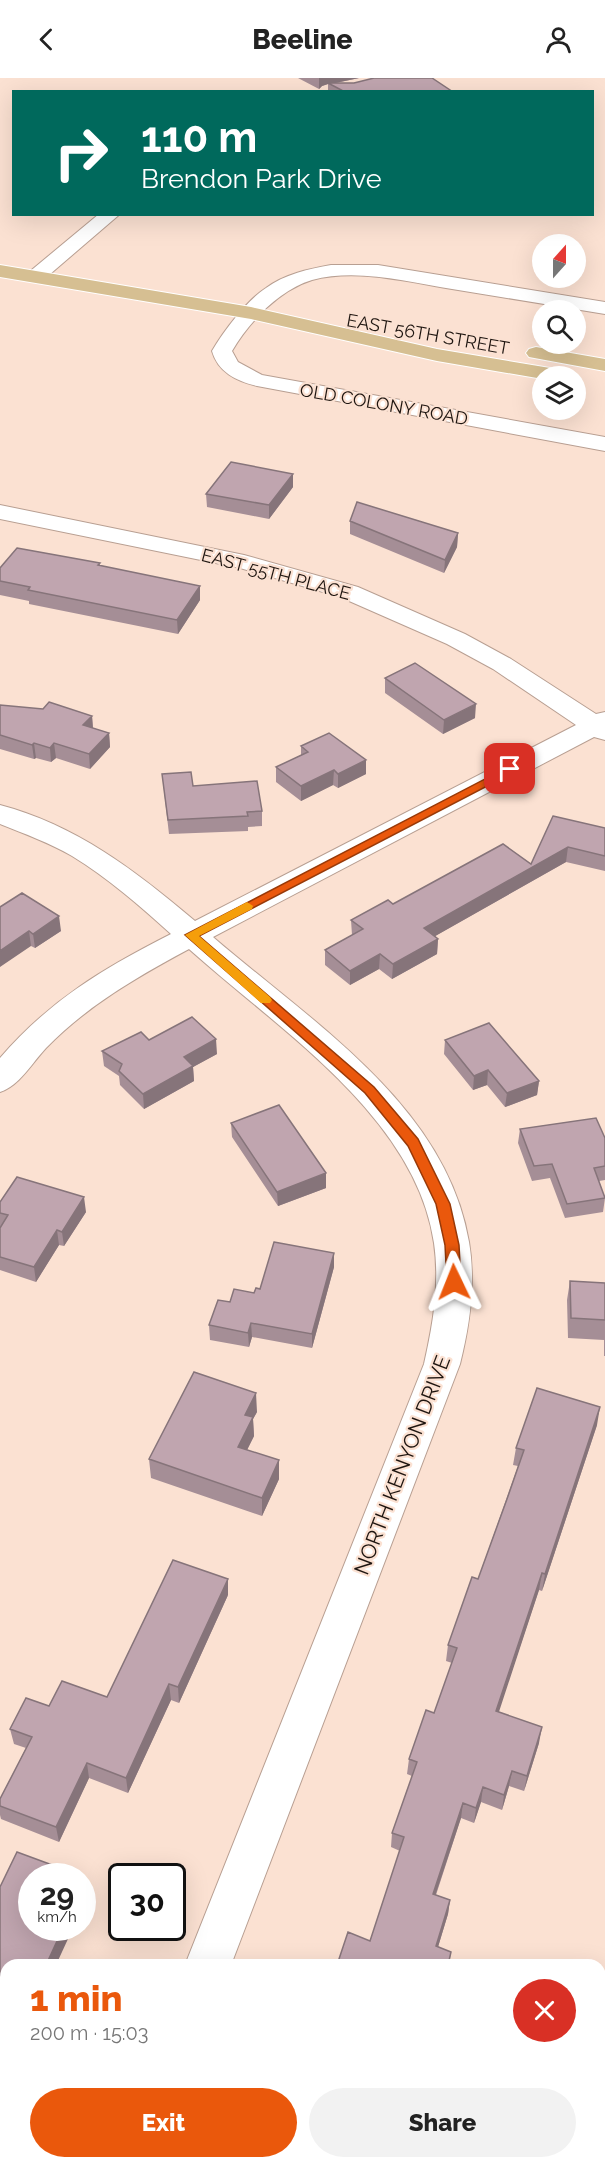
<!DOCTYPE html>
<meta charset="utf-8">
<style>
body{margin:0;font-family:Raleway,sans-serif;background:#f2f2f2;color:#222;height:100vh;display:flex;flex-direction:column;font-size:22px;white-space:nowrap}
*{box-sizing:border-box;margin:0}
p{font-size:20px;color:#767676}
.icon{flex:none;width:33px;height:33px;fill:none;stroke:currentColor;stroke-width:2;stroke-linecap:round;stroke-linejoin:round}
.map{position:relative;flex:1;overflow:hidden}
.details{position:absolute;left:0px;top:1881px;width:606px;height:210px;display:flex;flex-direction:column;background:#fff;border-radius:18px 18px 0 0;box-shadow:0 6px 24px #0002}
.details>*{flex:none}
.banner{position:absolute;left:12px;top:12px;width:582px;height:126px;border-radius:0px;box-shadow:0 6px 24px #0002;background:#00695c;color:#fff;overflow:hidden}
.needle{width:39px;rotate:21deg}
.controls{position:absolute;left:532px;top:156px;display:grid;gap:12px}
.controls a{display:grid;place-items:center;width:54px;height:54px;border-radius:50%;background:#fff;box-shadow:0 6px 24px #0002;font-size:30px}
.speed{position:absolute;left:18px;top:1785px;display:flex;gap:12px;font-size:30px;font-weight:700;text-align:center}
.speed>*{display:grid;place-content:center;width:78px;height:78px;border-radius:50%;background:#fff;box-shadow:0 6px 24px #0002;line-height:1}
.speed small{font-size:15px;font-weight:400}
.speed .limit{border:3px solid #111;border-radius:9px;background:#fff;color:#111}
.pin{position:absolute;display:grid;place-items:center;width:51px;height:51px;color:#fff;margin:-26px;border-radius:12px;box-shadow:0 3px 9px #0006}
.me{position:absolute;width:66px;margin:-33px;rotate:358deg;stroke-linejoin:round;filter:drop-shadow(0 0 4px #0008)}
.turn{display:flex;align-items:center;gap:21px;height:126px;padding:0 30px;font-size:27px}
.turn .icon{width:78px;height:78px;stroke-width:2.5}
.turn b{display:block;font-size:42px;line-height:51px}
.round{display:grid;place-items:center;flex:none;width:63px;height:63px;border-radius:32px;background:#f2f2f2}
.headline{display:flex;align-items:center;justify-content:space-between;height:102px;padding:0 30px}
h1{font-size:36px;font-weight:800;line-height:45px;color:#ea580c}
.action{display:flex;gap:12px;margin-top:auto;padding:12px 30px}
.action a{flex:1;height:69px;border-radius:36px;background:#ea580c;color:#fff;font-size:24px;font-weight:800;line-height:69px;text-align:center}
.action a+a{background:#f2f2f2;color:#222}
header{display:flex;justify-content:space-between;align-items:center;height:78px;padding:0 30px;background:#fff;font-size:27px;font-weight:800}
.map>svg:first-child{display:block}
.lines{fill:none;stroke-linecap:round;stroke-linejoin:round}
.minor-casing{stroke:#b89f92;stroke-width:2}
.major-casing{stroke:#fff;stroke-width:2}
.minor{fill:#fff;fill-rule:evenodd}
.major{fill:#d6bf92;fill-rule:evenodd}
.wall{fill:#a58e96}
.shaded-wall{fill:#86747a}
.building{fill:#c0a5af;stroke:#86747a;stroke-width:1.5}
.route{fill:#ea580c;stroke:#983908;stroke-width:1.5}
.slow{fill:#f59e0b}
.labels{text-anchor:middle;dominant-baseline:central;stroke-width:4.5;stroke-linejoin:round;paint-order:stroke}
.far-street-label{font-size:18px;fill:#1e1510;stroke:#fbe1d2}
.street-label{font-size:21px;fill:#1e1510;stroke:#fbe1d2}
</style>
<header><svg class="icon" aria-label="back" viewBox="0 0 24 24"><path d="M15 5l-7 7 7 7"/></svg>Beeline<svg class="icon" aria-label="person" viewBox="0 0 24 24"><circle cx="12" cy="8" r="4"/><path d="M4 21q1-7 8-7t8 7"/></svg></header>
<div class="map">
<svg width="605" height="2091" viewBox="0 0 605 2091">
<rect width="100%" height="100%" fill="#fbe1d2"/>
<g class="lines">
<g class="minor-casing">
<path id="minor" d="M 99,136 L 120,136 L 42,203 L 28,203 L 25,199 L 28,195 Z
M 331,187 L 378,187 L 605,224 L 605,236 C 554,228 503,219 452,211 C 408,204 357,190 312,202 C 279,212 249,244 232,273 L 238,284 L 262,297 L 605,359 L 605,373 L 257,308 C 236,303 218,294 212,273 C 223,254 247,222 266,210 C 285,196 309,191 331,187 Z
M 0,427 L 244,477 L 358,509 L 465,556 L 511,581 L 596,636 L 605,634 L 605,662 L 594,659 L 213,859 C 310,943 446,1027 469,1164 C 476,1205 470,1246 460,1286 L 231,1887 L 185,1887 L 424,1286 C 433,1246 440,1206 434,1165 C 416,1039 278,951 189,871 C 137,899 88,927 46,970 C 32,985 19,1008 0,1014 L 0,980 C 50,922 104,890 171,856 C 140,828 108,800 72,778 C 50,765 25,756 0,746 L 0,727 C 76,747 136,793 195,843 L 576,647 L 493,591 L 447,566 L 340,519 L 240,490 L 0,441 Z
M 106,2085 L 156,2085 L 154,2091 L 104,2091 Z"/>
</g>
<g class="major-casing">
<path id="major" d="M 0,187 L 251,229 L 437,271 L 562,292 L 569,294 L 573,298 L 543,298 L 543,301 L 437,283 L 251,241 L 0,199 Z
M 536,269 L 605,281 L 605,293 L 529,279 L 526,275 L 529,271 Z"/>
</g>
<use href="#minor" class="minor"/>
<use href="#major" class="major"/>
</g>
<path class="wall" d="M 298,0 L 359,0 L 336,5 L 453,14 L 328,14 L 328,6 L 322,8 L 319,11 Z
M 293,396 L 293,409 L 269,441 L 207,429 L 206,416 Z
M 350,443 L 458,455 L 457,469 L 444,495 L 350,456 Z
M 100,485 L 100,487 L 200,522 L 178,556 L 29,526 L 29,523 L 0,517 L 0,490 Z
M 385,600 L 475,640 L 443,656 L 385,615 Z
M 0,627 L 92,638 L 93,650 L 109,655 L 110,669 L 90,691 L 56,680 L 51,684 L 36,680 L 34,681 L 0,671 Z
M 301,668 L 366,696 L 338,710 L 333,707 L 301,723 L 276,704 L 276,689 L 301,677 Z
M 162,696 L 193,708 L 262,733 L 262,748 L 248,749 L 248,753 L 169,756 Z
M 605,750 L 605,793 L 566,784 L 435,858 L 438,861 L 437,876 L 392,901 L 379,891 L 350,907 L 325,887 L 325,872 L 352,857 L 351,842 L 393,826 L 531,786 Z
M 0,829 L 61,853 L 35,870 L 31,868 Z
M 149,962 L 217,976 L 193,989 L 194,1003 L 144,1031 L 120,1007 L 119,998 L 104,988 L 102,973 Z
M 445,962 L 539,1003 L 537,1017 L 505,1029 L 487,1007 L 473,1012 L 444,976 Z
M 231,1045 L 326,1110 L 278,1128 L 232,1059 Z
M 520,1051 L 605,1060 L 605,1102 L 599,1103 L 605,1120 L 603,1134 L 565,1140 L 550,1100 L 532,1103 L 518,1065 Z
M 0,1124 L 86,1134 L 64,1168 L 59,1167 L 36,1204 L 0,1192 L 0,1150 L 1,1149 L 0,1149 Z
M 334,1175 L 334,1189 L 312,1270 L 252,1259 L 249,1269 L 210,1262 L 209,1247 L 230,1224 L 254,1215 L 260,1211 Z
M 570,1203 L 605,1205 L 605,1278 L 604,1278 L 604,1262 L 568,1260 L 567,1222 Z
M 257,1334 L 253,1341 L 254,1358 L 247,1372 L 279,1382 L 279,1401 L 262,1438 L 151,1400 L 149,1381 Z
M 597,1347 L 542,1513 L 539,1512 L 498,1634 L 539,1665 L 524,1713 L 509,1708 L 502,1732 L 481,1724 L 474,1745 L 461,1740 L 436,1817 L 450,1822 L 448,1836 L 438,1869 L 451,1874 L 449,1887 L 337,1887 L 370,1863 L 400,1773 L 391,1769 L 392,1755 L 412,1698 L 407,1696 L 409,1681 L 434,1635 L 452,1585 L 446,1583 L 448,1567 L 478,1501 L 518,1388 L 513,1387 L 516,1370 Z
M 228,1517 L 179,1625 L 171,1622 L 128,1715 L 89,1700 L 59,1764 L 1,1741 L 0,1737 L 0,1721 L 26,1670 L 14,1666 L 10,1651 L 49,1628 L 107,1619 Z"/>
<path class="shaded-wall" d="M 319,0 L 359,0 L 330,6 L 328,5 L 328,6 L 322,8 L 319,11 Z
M 293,396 L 293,409 L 269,441 L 269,427 Z
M 458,455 L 457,469 L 444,495 L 445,482 Z
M 200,508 L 200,522 L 178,556 L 177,542 Z
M 476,626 L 475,640 L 443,656 L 444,642 Z
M 92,638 L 93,652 L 83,647 Z
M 109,655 L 110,669 L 90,691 L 89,676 Z
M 34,665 L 36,680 L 34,681 L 32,667 Z
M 54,665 L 56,680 L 51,684 L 50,670 Z
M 366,682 L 366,696 L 338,710 L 338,696 Z
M 334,692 L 333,707 L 301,723 L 301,708 Z
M 568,769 L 566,784 L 423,865 L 424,850 Z
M 59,838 L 61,853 L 35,870 L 33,856 Z
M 29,853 L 31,868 L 0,889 L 0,873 Z
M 438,861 L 437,876 L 392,901 L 393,886 Z
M 380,876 L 379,891 L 350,907 L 350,893 Z
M 216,961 L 217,976 L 193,989 L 194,1003 L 144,1031 L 143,1016 L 184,979 Z
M 488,992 L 487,1007 L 473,1012 L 474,998 Z
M 539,1003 L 537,1017 L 505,1029 L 507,1015 Z
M 326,1095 L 326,1110 L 278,1128 L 277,1114 Z
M 84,1119 L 86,1134 L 64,1168 L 62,1154 Z
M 57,1152 L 59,1167 L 36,1204 L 34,1189 Z
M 334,1175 L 334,1189 L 312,1270 L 312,1256 Z
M 251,1245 L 252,1259 L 249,1269 L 248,1255 Z
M 256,1315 L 257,1334 L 253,1341 L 254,1358 L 239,1388 L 238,1369 L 245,1337 Z
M 600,1329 L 597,1347 L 542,1513 L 545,1496 Z
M 279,1382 L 279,1401 L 262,1438 L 262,1420 Z
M 542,1495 L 539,1512 L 494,1649 L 496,1633 Z
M 228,1501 L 228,1517 L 179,1625 L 178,1609 Z
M 169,1606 L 171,1622 L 128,1715 L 126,1700 Z
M 542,1649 L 539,1665 L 524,1713 L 527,1698 Z
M 87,1685 L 89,1700 L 59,1764 L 56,1749 Z
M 512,1693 L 509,1708 L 502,1732 L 504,1717 Z
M 483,1709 L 481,1724 L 474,1745 L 476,1730 Z
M 463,1725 L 461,1740 L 431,1830 L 433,1816 Z
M 85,1800 L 88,1815 L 82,1827 L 82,1804 Z
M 450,1822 L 448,1836 L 434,1882 L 436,1868 Z
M 63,1850 L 73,1850 L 56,1887 L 46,1887 Z
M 6,1994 L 6,2019 L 0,2032 L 0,2008 Z"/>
<path class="building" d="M 374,0 L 432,0 L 453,14 L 345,14 L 328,5 L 354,5 Z
M 231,384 L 293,396 L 269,427 L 206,416 Z
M 357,424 L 458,455 L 445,482 L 350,443 Z
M 17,470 L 100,485 L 98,487 L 200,508 L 177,542 L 28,512 L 30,509 L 0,503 L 0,490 Z
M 415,585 L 476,626 L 444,642 L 385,600 Z
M 49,624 L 92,638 L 83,647 L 109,655 L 89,676 L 54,665 L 50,670 L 34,665 L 32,667 L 0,657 L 0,627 L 43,631 Z
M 329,655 L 366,682 L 338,696 L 334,692 L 301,708 L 276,689 L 308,674 L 301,668 Z
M 191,694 L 193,708 L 257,703 L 262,733 L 247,734 L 248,738 L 168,742 L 162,696 Z
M 553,738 L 605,750 L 605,778 L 568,769 L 424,850 L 438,861 L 393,886 L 380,876 L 350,893 L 325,872 L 363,851 L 351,842 L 388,822 L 393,826 L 503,766 L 531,786 Z
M 22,815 L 59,838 L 33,856 L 29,853 L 0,873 L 0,829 Z
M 192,939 L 216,961 L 184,979 L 193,988 L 143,1016 L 119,993 L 122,986 L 102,973 L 141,954 L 149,962 Z
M 489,945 L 539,1003 L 507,1015 L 488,992 L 474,998 L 445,962 Z
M 279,1027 L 326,1095 L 277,1114 L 231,1045 Z
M 596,1040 L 605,1060 L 605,1088 L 594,1090 L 605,1120 L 567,1126 L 552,1086 L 534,1088 L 520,1051 Z
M 17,1099 L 84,1119 L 62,1154 L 57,1152 L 34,1189 L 0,1179 L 0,1150 L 8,1137 L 0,1135 L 0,1124 Z
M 274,1164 L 334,1175 L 312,1256 L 251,1245 L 248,1255 L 209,1247 L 218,1222 L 230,1224 L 234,1211 L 254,1215 L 256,1210 L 260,1211 Z
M 570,1203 L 605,1205 L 605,1242 L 571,1240 Z
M 194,1294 L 256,1315 L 245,1337 L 253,1339 L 238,1369 L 279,1382 L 262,1420 L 149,1381 Z
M 537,1310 L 600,1329 L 545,1496 L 542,1495 L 496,1633 L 542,1649 L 527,1698 L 512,1693 L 504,1717 L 483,1709 L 476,1730 L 463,1725 L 433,1816 L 450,1822 L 436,1868 L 451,1874 L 448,1887 L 337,1887 L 348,1854 L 370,1863 L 404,1759 L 392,1755 L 417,1684 L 409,1681 L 426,1632 L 434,1635 L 457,1570 L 448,1567 L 472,1499 L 478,1501 L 507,1421 L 524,1372 L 516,1370 Z
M 173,1482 L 228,1501 L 178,1609 L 169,1606 L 126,1700 L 87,1685 L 56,1749 L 0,1728 L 0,1721 L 32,1659 L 10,1651 L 26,1620 L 49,1628 L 62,1603 L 107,1619 Z
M 17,1774 L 82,1798 L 32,1798 L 32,1850 L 63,1850 L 46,1887 L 6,1887 L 6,1978 L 5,1981 L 6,1982 L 6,1994 L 0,2008 L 0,1809 Z
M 317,2085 L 414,2085 L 412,2091 L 315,2091 Z"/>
<path class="route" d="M 510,688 L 515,691 L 514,694 L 199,858 L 374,1009 L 418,1061 L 450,1126 L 459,1167 L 461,1204 L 459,1208 L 449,1208 L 447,1204 L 445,1167 L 436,1126 L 408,1068 L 365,1015 L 185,857 Z"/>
<path class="slow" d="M 247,824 L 253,828 L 252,831 L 199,858 L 270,919 L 272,922 L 270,925 L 261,925 L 185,857 Z"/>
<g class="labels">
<g class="far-street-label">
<text transform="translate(428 256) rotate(10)">EAST 56TH STREET</text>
<text transform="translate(384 326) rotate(10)">OLD COLONY ROAD</text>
<text transform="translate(276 496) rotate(15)">EAST 55TH PLACE</text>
</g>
<g class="street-label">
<text transform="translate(402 1387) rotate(-69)">NORTH KENYON DRIVE</text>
</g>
</g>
</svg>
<div class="controls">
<a><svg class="needle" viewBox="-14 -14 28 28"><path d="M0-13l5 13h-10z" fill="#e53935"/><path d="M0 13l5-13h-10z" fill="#767676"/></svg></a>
<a><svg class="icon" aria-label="search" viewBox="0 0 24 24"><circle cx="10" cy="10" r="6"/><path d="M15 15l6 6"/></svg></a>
<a><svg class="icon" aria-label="layers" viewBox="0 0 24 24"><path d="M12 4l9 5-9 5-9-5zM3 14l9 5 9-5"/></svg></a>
</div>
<div class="speed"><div>29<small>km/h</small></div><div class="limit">30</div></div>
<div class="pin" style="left:510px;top:691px;background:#d93025"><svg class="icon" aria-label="arrive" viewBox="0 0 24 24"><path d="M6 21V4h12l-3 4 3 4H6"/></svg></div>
<svg class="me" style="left:454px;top:1204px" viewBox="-20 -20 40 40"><path d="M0-17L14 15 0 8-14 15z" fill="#ea580c" stroke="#fff" stroke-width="4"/></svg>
<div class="banner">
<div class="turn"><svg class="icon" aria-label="right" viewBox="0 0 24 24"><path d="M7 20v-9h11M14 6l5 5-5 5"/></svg><div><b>110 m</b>Brendon Park Drive</div></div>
</div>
<section class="details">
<div class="headline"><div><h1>1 min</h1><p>200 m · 15:03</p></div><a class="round" style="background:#d93025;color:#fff"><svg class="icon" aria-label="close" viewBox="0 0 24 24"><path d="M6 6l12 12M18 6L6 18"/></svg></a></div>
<div class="action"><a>Exit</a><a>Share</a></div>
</section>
</div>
